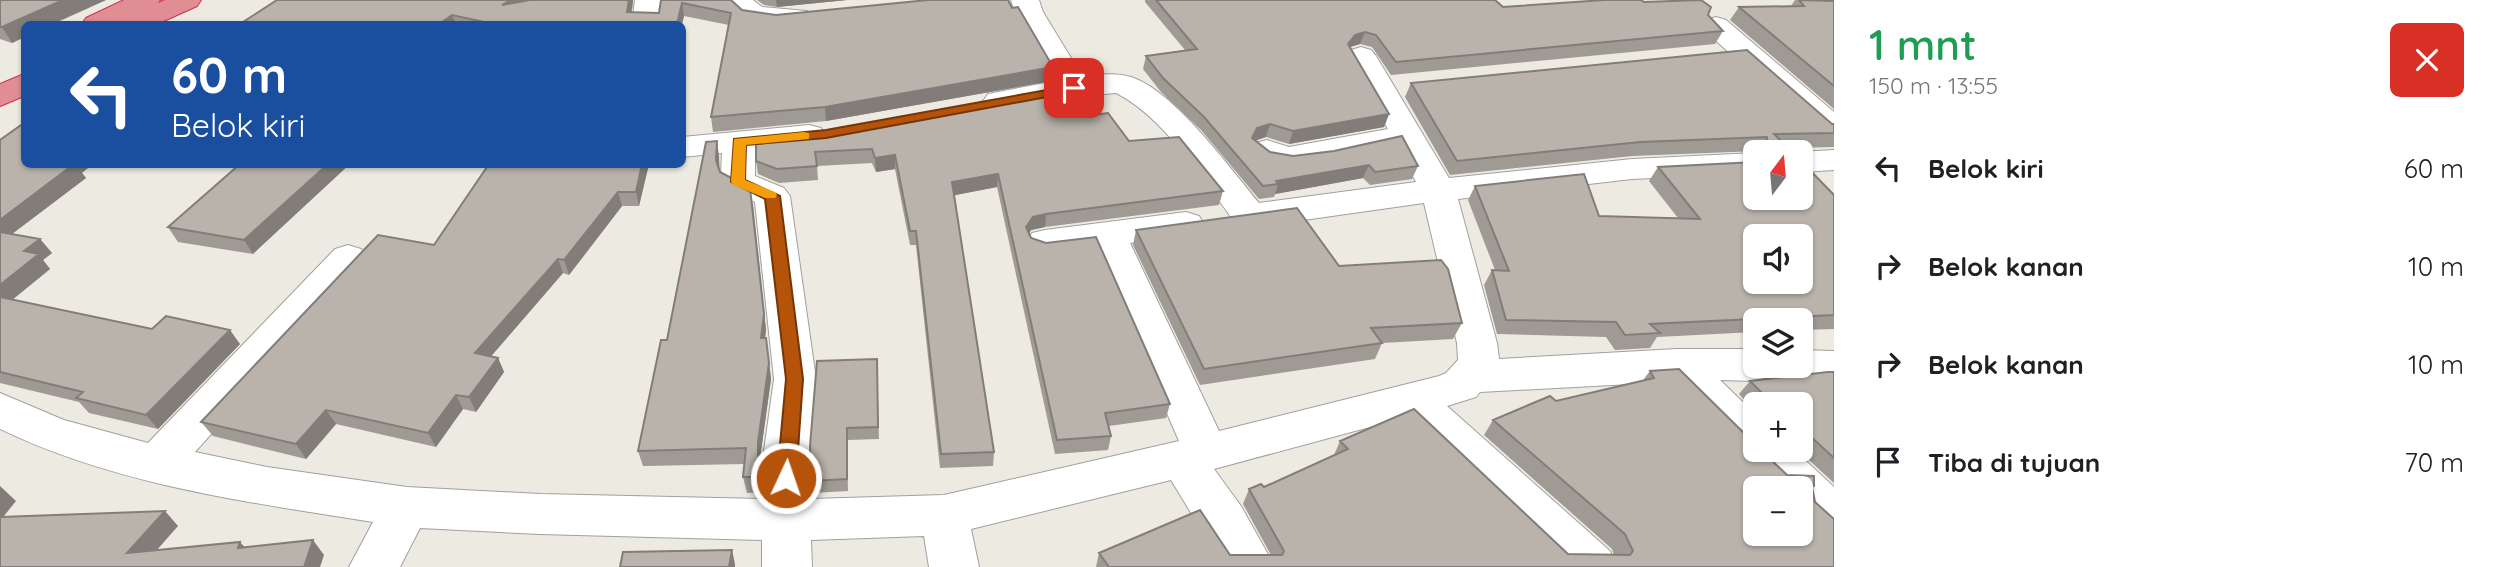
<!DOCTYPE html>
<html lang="id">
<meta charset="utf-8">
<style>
body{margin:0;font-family:Quicksand,sans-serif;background:#f6f6f6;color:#202124;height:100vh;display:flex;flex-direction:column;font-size:26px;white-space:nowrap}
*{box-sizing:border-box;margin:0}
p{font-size:23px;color:#757577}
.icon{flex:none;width:38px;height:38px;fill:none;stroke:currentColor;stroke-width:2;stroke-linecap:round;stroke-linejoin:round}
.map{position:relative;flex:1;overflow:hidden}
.drawer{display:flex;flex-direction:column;background:#fff;width:665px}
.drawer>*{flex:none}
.banner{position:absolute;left:21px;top:21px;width:665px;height:147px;border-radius:10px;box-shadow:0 2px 5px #0004;background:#1a4fa0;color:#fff;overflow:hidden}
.needle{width:46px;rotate:16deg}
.fabs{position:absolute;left:1743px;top:140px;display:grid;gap:14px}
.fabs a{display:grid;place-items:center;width:70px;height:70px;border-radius:10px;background:#fff;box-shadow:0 2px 5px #0004;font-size:35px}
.pin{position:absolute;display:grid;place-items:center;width:60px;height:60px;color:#fff;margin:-30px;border-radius:14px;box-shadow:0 4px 10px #0006}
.me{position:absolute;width:77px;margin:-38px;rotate:3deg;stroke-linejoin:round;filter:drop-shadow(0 0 5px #0008)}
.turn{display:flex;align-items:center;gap:24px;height:147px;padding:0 35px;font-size:32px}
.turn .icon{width:91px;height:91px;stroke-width:2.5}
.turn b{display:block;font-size:49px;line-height:60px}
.round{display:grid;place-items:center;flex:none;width:74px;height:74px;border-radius:10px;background:#f6f6f6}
.overview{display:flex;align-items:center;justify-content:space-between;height:119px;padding:0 35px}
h1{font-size:42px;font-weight:600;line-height:52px;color:#1e9e55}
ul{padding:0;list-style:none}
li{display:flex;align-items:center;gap:21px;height:98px;padding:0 35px}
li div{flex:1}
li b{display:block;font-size:26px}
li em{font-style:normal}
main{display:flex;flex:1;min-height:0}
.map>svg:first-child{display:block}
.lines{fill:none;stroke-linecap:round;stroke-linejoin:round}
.minor-casing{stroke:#a0a0a0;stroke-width:2}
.highway-casing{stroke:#cb2f51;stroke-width:2}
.minor{fill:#fff;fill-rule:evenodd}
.highway{fill:#e08e93;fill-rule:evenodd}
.wall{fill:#9f9a94}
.shaded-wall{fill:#827d78}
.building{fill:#b9b3ac;stroke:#827d78;stroke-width:2;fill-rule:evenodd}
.route{fill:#b45309;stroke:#753606;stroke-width:2}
.slow{fill:#f59e0b}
</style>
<main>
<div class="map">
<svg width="1834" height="567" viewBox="0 0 1834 567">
<rect width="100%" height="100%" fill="#edeae2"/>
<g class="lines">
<g class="minor-casing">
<path id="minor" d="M 635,0 L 663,0 L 660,24 L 632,24 Z
M 721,0 L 753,0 L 762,7 L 807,11 L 811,17 L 807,23 C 778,30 739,26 721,0 Z
M 1011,0 L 1039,0 L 1043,12 L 1082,76 C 1099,75 1115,72 1131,77 C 1173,90 1230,168 1259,203 L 1416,182 L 1398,147 C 1365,153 1322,166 1289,167 C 1274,168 1259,162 1250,150 L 1255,143 L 1267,140 L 1289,147 L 1388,129 L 1346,56 L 1351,50 L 1361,47 L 1371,50 L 1376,56 L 1449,178 L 1632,159 L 1755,153 L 1755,173 L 1632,179 L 1458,199 L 1497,343 L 1499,359 L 1677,349 L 1755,349 L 1755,366 L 1775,366 L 1770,376 L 1755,381 L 1720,380 L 1755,414 L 1755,450 L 1794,450 L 1834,487 L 1834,537 L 1817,531 L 1801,515 L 1801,488 L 1774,488 L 1745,456 L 1739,454 L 1668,382 L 1480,392 L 1476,397 L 1447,406 L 1610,551 L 1617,567 L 1558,567 L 1403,418 L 1214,469 L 1241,506 L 1275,567 L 1224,567 L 1171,480 L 971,529 L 979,567 L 929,567 L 924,536 L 811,540 L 812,567 L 762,567 L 762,540 L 540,534 L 420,528 L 400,567 L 349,567 L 373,522 C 247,502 116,485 0,429 L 0,393 L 64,420 L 148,443 L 335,249 L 348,245 L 361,249 L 367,258 L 361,267 L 195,452 L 267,467 L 407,487 L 540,494 L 763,499 L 763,458 L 774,379 L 755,202 C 720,187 720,192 722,153 L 682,157 L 682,137 L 809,125 L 821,128 L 825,135 L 821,142 L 755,150 L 755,176 L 784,188 L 790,196 L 816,379 L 809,458 L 810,499 L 944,495 L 1179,441 L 1095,248 L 1045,254 L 1032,251 L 1027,242 L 1032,233 L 1045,230 L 1186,212 L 1199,216 L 1204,224 L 1199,232 L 1130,243 L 1219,431 L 1439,376 L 1446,373 L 1458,360 L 1457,343 L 1424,203 L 1246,228 L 1233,224 L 1229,214 C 1200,175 1161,115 1116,93 L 1071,97 L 999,110 L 988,108 L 983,101 L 988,94 L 1055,81 L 1015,12 Z
M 1716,17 L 1726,20 L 1834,112 L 1834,139 L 1823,136 L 1706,32 L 1702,26 L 1706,20 Z
M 1834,150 L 1834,170 L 1801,172 L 1799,152 Z
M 1801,350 L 1834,351 L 1834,383 L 1801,382 L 1786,377 L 1780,366 L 1801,366 Z"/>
</g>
<g class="highway-casing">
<path id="highway" d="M 124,0 L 160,0 L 158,3 L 165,0 L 201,0 L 197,6 L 157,24 L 82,24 L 86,18 Z
M 24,74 L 24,96 L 0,106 L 0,84 Z"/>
</g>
<use href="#minor" class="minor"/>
<use href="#highway" class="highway"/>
</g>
<path class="wall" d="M 0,0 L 106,0 L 12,43 L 0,39 Z
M 277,0 L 633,0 L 632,12 L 659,13 L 661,0 L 742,10 L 1052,81 L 826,121 L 713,132 L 711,117 L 729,25 L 684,16 L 682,24 L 240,24 Z
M 757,0 L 847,0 L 777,7 L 764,5 Z
M 1145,0 L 1495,0 L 1503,7 L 1644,2 L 1708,15 L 1723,31 L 1715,44 L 1391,75 L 1372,47 L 1360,44 L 1350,47 L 1389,114 L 1384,127 L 1289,144 L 1266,137 L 1255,141 L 1270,152 L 1293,156 L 1418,166 L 1412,179 L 1370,185 L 1363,178 L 1275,194 L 1274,197 L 1259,199 L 1201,130 L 1161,92 L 1143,69 L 1146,56 L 1185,50 L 1145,2 Z
M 1795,0 L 1834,1 L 1834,109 L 1730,20 L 1739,7 L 1791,6 Z
M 1411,83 L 1832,124 L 1834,124 L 1834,147 L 1787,148 L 1792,152 L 1757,152 L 1757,151 L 1632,156 L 1450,175 L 1405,97 Z
M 1094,115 L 1129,141 L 1223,191 L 1219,205 L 1045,227 L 1031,230 L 1029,234 L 1031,238 L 1170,404 L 1166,418 L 1109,426 L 1111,436 L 1108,450 L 1055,454 L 997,187 L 954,195 L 994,452 L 993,466 L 940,468 L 916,245 L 910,245 L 895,169 L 876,172 L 872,163 L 817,166 L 818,180 L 779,183 L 758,174 L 756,161 Z
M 0,140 L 82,173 L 86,178 L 12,234 L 40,239 L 52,253 L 43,260 L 50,269 L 13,299 L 152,329 L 240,344 L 158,429 L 89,413 L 79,402 L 0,383 Z
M 719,156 L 720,172 L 753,204 L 766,330 L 765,338 L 766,338 L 771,379 L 760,458 L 760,492 L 747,493 L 743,477 L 745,464 L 643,466 L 638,451 L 667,340 Z
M 240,164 L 253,254 L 178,242 L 168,227 Z
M 475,164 L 649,164 L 639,206 L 622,206 L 569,275 L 563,273 L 491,356 L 498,358 L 504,372 L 476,412 L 463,409 L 436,447 L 336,424 L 306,459 L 213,436 L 201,422 L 434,245 L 488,166 Z
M 1658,167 L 1834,195 L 1834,329 L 1801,330 L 1801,320 L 1755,320 L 1755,332 L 1657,337 L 1650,348 L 1615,350 L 1606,337 L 1497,334 L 1484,285 L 1492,270 L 1495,270 L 1468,200 L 1475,186 L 1599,216 L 1678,218 L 1649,181 Z
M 1136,230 L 1339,266 L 1462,323 L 1453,339 L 1382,343 L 1375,359 L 1200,385 L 1133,245 Z
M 877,359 L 879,439 L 847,440 L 848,491 L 812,493 L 811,481 Z
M 1650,371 L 1787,475 L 1814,486 L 1812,488 L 1815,502 L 1833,519 L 1834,567 L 1096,567 L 1099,553 L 1271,555 L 1243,504 L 1249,489 L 1264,487 L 1334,455 L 1340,441 L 1568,554 L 1614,555 L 1612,549 L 1484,435 L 1493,420 L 1556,401 L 1643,380 Z
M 1834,372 L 1834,483 L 1798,450 L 1801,450 L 1801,404 L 1755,404 L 1755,412 L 1739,394 L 1750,381 Z"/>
<path class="shaded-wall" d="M 63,0 L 106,0 L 52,24 L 24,24 L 24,37 L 12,43 L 2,27 Z
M 511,0 L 541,0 L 502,5 Z
M 629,0 L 633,0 L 630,24 L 627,12 Z
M 776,0 L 847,0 L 777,7 Z
M 682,3 L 684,16 L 682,24 L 677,24 Z
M 452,15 L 456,24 L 439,24 Z
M 1365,32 L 1360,44 L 1350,47 L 1348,44 L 1355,35 Z
M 1053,67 L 1052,81 L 826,121 L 825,107 Z
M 1389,114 L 1384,127 L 1289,144 L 1293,131 Z
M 1270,124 L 1266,137 L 1253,141 L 1252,138 L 1257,128 Z
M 717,141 L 719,156 L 719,175 L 716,160 Z
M 895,155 L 895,169 L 876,172 L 875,158 Z
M 69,164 L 93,164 L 82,173 L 86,178 L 0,243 L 0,220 Z
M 328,164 L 350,164 L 253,254 L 244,240 Z
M 642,164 L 649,164 L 639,206 L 636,192 Z
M 1369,165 L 1363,178 L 1275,194 L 1278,184 L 1276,181 Z
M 998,174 L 997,187 L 951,196 L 952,182 Z
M 750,188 L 766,330 L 763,354 L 761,338 Z
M 618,192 L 622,206 L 569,275 L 564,260 Z
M 1046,214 L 1045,227 L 1031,230 L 1025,241 L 1026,227 L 1033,217 Z
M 40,239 L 52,253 L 43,260 L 50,269 L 1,309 L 0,307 L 0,285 L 24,251 Z
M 558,259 L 563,273 L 481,368 L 475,353 Z
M 230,330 L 240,344 L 158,429 L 146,415 Z
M 766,338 L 771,379 L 760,458 L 760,492 L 758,477 L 758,442 Z
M 498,358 L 504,372 L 476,412 L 469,397 Z
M 456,395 L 463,409 L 436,447 L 428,433 Z
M 326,410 L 336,424 L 306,459 L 296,444 Z
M 0,486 L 16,501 L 0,521 Z
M 165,511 L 178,526 L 142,567 L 127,553 Z
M 313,540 L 324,555 L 320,567 L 304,567 Z
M 240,542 L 253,556 L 238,548 Z
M 732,550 L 735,564 L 735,567 L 729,567 Z"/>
<path class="building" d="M 0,0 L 63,0 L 2,27 L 0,27 Z
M 277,0 L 511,0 L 502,5 L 530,0 L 629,0 L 627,12 L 659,13 L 661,0 L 731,0 L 742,10 L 776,15 L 928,0 L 1008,0 L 1012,8 L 1018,7 L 1053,67 L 825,107 L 711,117 L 731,13 L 682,3 L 677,24 L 493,24 L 452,15 L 439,24 L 240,24 Z
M 1156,0 L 1495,0 L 1503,7 L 1604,0 L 1641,0 L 1644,2 L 1701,0 L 1711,7 L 1708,15 L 1723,31 L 1396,62 L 1376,35 L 1365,32 L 1355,35 L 1348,44 L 1389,114 L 1293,131 L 1270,124 L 1257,128 L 1252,138 L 1270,152 L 1293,156 L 1334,151 L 1402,136 L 1418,166 L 1375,172 L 1369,165 L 1276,181 L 1278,184 L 1263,186 L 1204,117 L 1163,78 L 1146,56 L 1197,49 Z
M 1799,0 L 1834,1 L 1834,86 L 1739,7 L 1804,6 Z
M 1747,50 L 1832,124 L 1834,124 L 1834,133 L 1774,134 L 1792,152 L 1768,152 L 1767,137 L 1640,142 L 1457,161 L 1411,83 Z
M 1075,89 L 1094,115 L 1108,113 L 1129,141 L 1179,137 L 1223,191 L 1046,214 L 1033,217 L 1026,227 L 1031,238 L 1046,243 L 1096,237 L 1170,404 L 1105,413 L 1111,436 L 1057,440 L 998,174 L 952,182 L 994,452 L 941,454 L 916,231 L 910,231 L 895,155 L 875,158 L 872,149 L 815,152 L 817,166 L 777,169 L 756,161 L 756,139 L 825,133 L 994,100 Z
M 24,123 L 24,164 L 74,164 L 0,220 L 0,140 Z
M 717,141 L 716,160 L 720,172 L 750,188 L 764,314 L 761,338 L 766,338 L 769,363 L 758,442 L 758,477 L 743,477 L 746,448 L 638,451 L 661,340 L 667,340 L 706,142 Z
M 1801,161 L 1834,195 L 1834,315 L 1650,324 L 1660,333 L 1625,335 L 1616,322 L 1506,320 L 1492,270 L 1509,271 L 1475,186 L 1584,174 L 1599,216 L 1700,219 L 1658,167 L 1755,162 L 1755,198 L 1801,198 ZM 1755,236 L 1801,236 L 1801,282 L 1755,282 Z
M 240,164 L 328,164 L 244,240 L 168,227 Z
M 489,164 L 642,164 L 636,192 L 618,192 L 564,260 L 558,259 L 475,353 L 498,358 L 469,397 L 456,395 L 428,433 L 326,410 L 296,444 L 201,422 L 378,235 L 434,245 Z
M 1297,208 L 1339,266 L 1441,260 L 1448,269 L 1462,323 L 1371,328 L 1382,343 L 1204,369 L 1136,230 Z
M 0,232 L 40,239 L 24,251 L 39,254 L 0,285 Z
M 0,297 L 152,329 L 166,316 L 230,330 L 146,415 L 76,398 L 83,392 L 0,372 Z
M 877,359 L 878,427 L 847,428 L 847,479 L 811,481 L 810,446 L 817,361 Z
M 1679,369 L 1755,444 L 1755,450 L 1761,450 L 1787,475 L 1814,476 L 1814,486 L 1812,487 L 1815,502 L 1834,519 L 1834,567 L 1109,567 L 1099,553 L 1200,510 L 1230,555 L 1282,555 L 1284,551 L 1249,489 L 1261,484 L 1264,487 L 1348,449 L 1340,441 L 1414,409 L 1568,554 L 1630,555 L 1633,551 L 1625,534 L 1493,420 L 1550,396 L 1556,401 L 1654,378 L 1650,371 ZM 1755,488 L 1801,488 L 1801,534 L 1755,534 Z
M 1828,372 L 1834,372 L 1834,458 L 1809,435 L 1801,435 L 1801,404 L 1770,404 L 1770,401 L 1750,381 Z
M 165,511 L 127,553 L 240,542 L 238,548 L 313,540 L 304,567 L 0,567 L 0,517 Z
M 732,550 L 729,567 L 620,567 L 623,552 Z"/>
<path class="route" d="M 1074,85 L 1079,86 L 1079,91 L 826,138 L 746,145 L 745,180 L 780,196 L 803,379 L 796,478 L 793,484 L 786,486 L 779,484 L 777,478 L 786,379 L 765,199 L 731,182 L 734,139 L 826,130 Z"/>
<path class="slow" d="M 804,132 L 809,133 L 809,139 L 746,145 L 745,180 L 775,192 L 777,195 L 775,198 L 765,198 L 733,185 L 731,182 L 734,139 Z"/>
</svg>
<div class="fabs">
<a><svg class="needle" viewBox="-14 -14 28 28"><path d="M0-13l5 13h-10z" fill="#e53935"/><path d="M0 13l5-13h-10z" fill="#757577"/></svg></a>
<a><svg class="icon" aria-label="sound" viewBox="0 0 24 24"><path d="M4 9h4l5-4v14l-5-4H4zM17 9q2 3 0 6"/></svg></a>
<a><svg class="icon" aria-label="layers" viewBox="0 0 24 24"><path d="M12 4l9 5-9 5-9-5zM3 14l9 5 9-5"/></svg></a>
<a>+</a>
<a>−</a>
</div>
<div class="pin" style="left:1074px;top:88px;background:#d93025"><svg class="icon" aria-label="arrive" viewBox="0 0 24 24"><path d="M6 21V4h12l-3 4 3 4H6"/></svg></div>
<svg class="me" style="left:786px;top:478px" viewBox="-20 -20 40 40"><circle r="17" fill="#b45309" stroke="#fff" stroke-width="3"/><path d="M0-11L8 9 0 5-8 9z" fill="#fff"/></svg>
<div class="banner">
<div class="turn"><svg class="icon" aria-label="left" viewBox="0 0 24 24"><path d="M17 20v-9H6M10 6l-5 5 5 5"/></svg><div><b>60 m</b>Belok kiri</div></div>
</div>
</div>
<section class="drawer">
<div class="overview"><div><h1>1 mnt</h1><p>150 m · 13:55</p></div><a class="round" style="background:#d93025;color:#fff"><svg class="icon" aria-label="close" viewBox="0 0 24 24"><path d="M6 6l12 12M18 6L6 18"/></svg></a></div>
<ul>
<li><svg class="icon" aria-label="left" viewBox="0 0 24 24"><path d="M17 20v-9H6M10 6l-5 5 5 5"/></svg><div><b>Belok kiri</b></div><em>60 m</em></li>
<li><svg class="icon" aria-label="right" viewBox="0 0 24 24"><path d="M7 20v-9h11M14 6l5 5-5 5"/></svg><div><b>Belok kanan</b></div><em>10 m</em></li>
<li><svg class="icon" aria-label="right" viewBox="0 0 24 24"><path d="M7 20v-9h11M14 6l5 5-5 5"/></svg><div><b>Belok kanan</b></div><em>10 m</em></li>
<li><svg class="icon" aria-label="arrive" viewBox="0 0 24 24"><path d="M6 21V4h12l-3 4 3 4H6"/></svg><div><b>Tiba di tujuan</b></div><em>70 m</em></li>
</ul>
</section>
</main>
